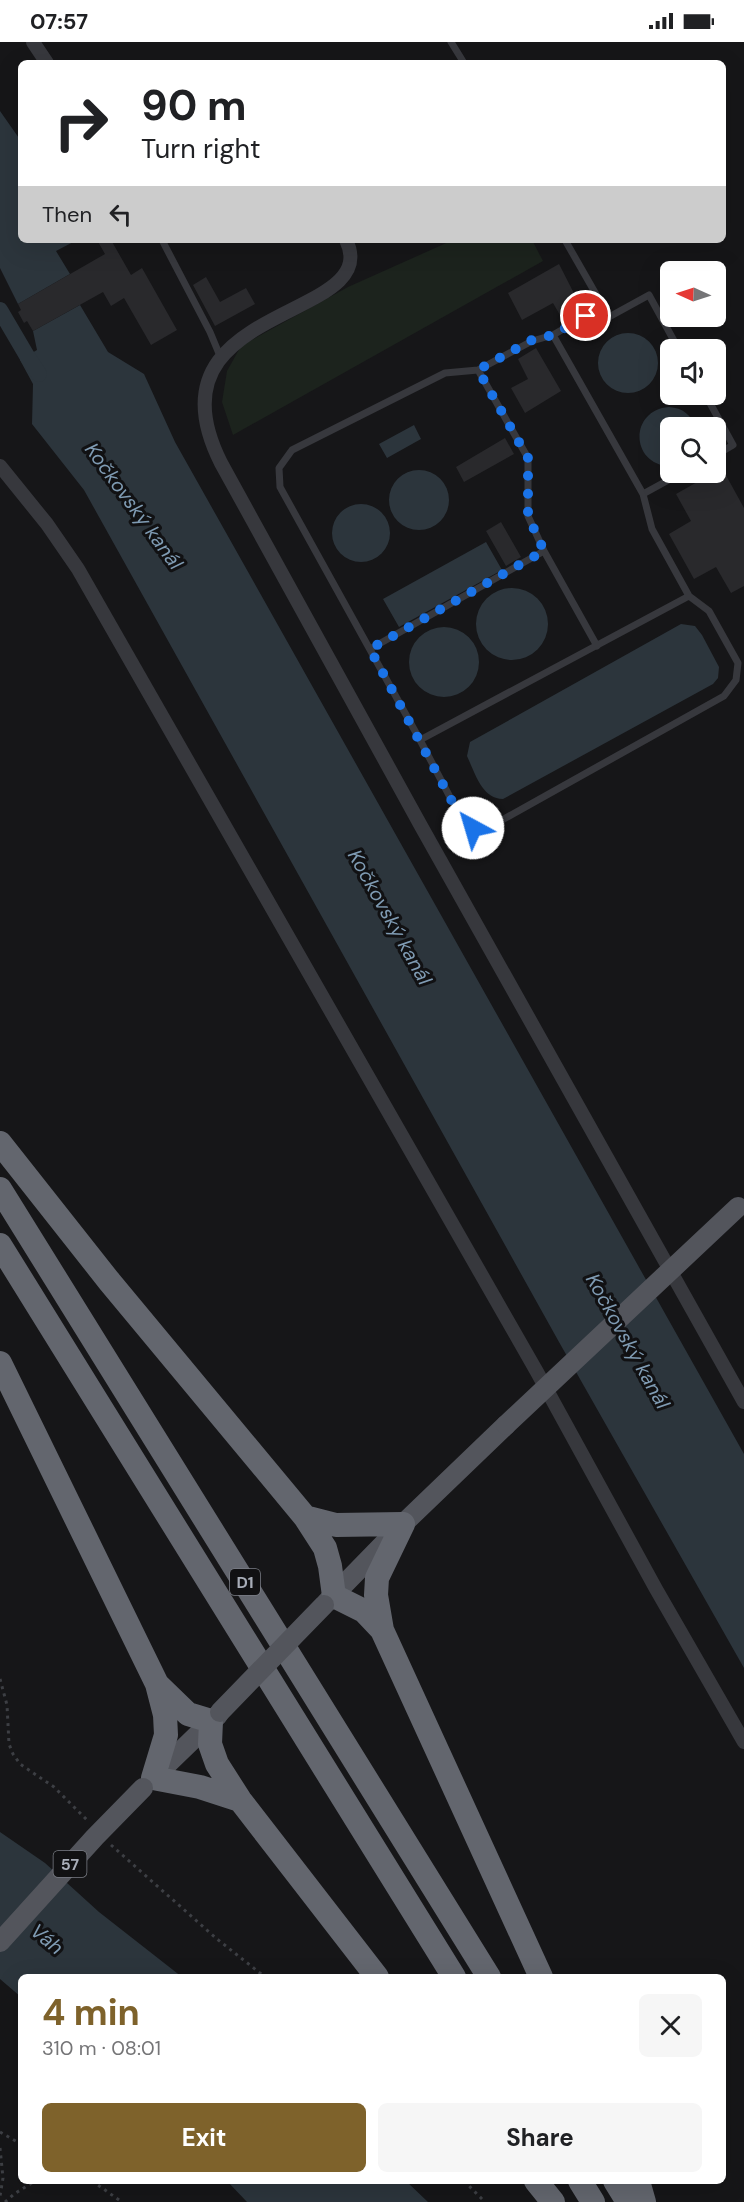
<!DOCTYPE html>
<meta charset="utf-8">
<style>
body{margin:0;font-family:"DM Sans",sans-serif;background:#f6f6f6;color:#202124;height:100vh;display:flex;flex-direction:column;font-size:22px;white-space:nowrap}
*{box-sizing:border-box;margin:0}
p{font-size:20px;color:#757577}
.icon{flex:none;width:33px;height:33px;fill:none;stroke:currentColor;stroke-width:2;stroke-linecap:round;stroke-linejoin:round}
.map{position:relative;flex:1;overflow:hidden}
.details{position:absolute;left:18px;top:1932px;width:708px;height:210px;display:flex;flex-direction:column;background:#fff;border-radius:9px;box-shadow:0 6px 24px #0002}
.details>*{flex:none}
.top-card{position:absolute;left:18px;top:18px;width:708px;height:183px;border-radius:9px;box-shadow:0 6px 24px #0002;background:#fff;color:#202124;overflow:hidden}
.needle{width:39px;rotate:273deg}
.fabs{position:absolute;left:660px;top:219px;display:grid;gap:12px}
.fabs a{display:grid;place-items:center;width:66px;height:66px;border-radius:9px;background:#fff;box-shadow:0 6px 24px #0002;font-size:30px}
.pin{position:absolute;display:grid;place-items:center;width:51px;height:51px;color:#fff;margin:-26px;border:3px solid #fff;border-radius:50%;box-shadow:0 2px 6px #0007}
.me{position:absolute;width:66px;margin:-33px;rotate:321deg;stroke-linejoin:round;filter:drop-shadow(0 0 4px #0008)}
.turn{display:flex;align-items:center;gap:21px;height:126px;padding:0 24px;font-size:27px}
.turn .icon{width:78px;height:78px;stroke-width:2.5}
.turn b{display:block;font-size:42px;line-height:51px}
.then{display:flex;align-items:center;height:57px;padding:0 24px;background:#0003;gap:12px;font-size:22px}
.round{display:grid;place-items:center;flex:none;width:63px;height:63px;border-radius:9px;background:#f6f6f6}
.overview{display:flex;align-items:center;justify-content:space-between;height:102px;padding:0 24px}
h1{font-size:36px;font-weight:700;line-height:45px;color:#7e622b}
.button{display:flex;gap:12px;margin-top:auto;padding:12px 24px}
.button a{flex:1;height:69px;border-radius:9px;background:#7e622b;color:#fff;font-size:24px;font-weight:700;line-height:69px;text-align:center}
.button a+a{background:#f6f6f6;color:#202124}
.status{display:flex;justify-content:space-between;align-items:center;height:42px;padding:0 30px;background:#fff;direction:ltr}
.status svg{height:16px;fill:currentColor}
.map>svg:first-child{display:block}
.green{fill:#1c231d}
.water{fill:#2c353c}
.lines{fill:none;stroke-linecap:round;stroke-linejoin:round}
.canal{stroke:#2c353c;stroke-width:16}
.building{fill:#29292c}
.path{stroke:#3d3f44;stroke-width:3;stroke-dasharray:3 4.5;stroke-linecap:butt}
.lane{stroke:#37383d;stroke-width:7}
.street{stroke:#37383d;stroke-width:14}
.primary{stroke:#53555c;stroke-width:20}
.highway{stroke:#63666e;stroke-width:24}
.primary-bridge{stroke:#53555c;stroke-width:20}
.route{stroke:#1a73e8;stroke-width:10;stroke-dasharray:0 18}
.labels{text-anchor:middle;dominant-baseline:central;stroke-width:6;stroke-linejoin:round;paint-order:stroke}
.shield{fill:#111113;stroke:#7b7e86;stroke-width:1.5}
.shield-label{font-size:16px;font-weight:bold;fill:#a8adb8}
.water-label{font-size:20px;font-style:italic;fill:#7f9bb3;stroke:#111113}
</style>
<div class="status"><b>07:57</b><svg viewBox="0 0 49 12"><path d="M0 12V9h3v3zM5 12V6h3v6zM10 12V3h3v9zM15 12V0h3v12zM26 1h20v11H26zM47 4h2v5h-2z"/></svg></div>
<div class="map">
<svg width="744" height="2160" viewBox="0 0 744 2160">
<rect width="100%" height="100%" fill="#161618"/>
<path class="green" d="M 453,198 L 532,198 L 543,219 L 233,393 L 222,360 L 227,329 L 241,304 L 348,245 Z"/>
<path class="water" d="M 0,69 L 21,99 L 21,198 L 77,198 L 56,209 L 70,232 L 18,262 L 0,226 Z
M 80,263 L 108,310 L 144,332 L 175,400 L 744,1412 L 744,1626 L 559,1300 L 84,448 L 32,382 L 33,342 L 20,318 L 37,308 L 33,289 Z
M598 321a30 30 0 1 1 60 0a30 30 0 1 1-60 0Z
M 669,365 C 683,366 691,373 696,385 L 670,386 L 670,424 C 630,423 629,368 669,365 Z
M 414,383 L 421,397 L 387,416 L 379,402 Z
M389 458a30 30 0 1 1 60 0a30 30 0 1 1-60 0Z
M332 491a29 29 0 1 1 58 0a29 29 0 1 1-58 0Z
M 486,500 L 502,528 L 399,585 L 383,557 Z
M476 582a36 36 0 1 1 72 0a36 36 0 1 1-72 0Z
M 681,582 L 695,584 L 702,593 L 719,625 L 718,636 L 713,642 L 503,757 C 482,757 475,731 467,714 L 470,700 Z
M409 620a35 35 0 1 1 70 0a35 35 0 1 1-70 0Z
M 0,1790 L 45,1821 L 99,1870 L 182,1935 L 21,1935 L 21,1955 L 0,1937 Z
M 227,2139 L 406,2139 L 428,2160 L 247,2160 Z"/>
<g class="lines">
<path class="canal" d="M 0,268 L 27,314 L 39,332"/>
</g>
<path class="building" d="M 97,198 L 111,198 L 131,233 L 142,226 L 177,288 L 151,303 L 124,256 L 111,264 L 103,250 L 33,289 L 27,279 L 24,281 L 18,270 L 21,268 L 18,262 L 105,212 Z
M 559,222 L 583,269 L 564,280 L 553,261 L 522,278 L 508,251 Z
M 206,235 L 220,260 L 246,246 L 255,262 L 215,284 L 193,243 Z
M 536,306 L 561,349 L 525,371 L 511,346 L 528,337 L 518,317 Z
M 505,396 L 514,412 L 464,440 L 456,425 Z
M 722,426 L 744,466 L 744,544 L 731,551 L 716,525 L 694,537 L 669,492 L 691,479 L 676,452 Z
M 501,480 L 521,515 L 506,524 L 486,489 Z"/>
<g class="lines">
<path class="path" d="M 0,1637 L 7,1663 L 9,1702 L 13,1712 L 20,1722 L 54,1745 L 88,1779
M 111,1803 L 217,1897 L 265,1935
M 0,2090 L 21,2102
M 0,2106 L 3,2136 L 0,2154
M 92,2139 L 122,2160
M 464,2139 L 485,2160
M 5,2160 L 14,2152 L 35,2139"/>
<path class="lane" d="M 451,0 L 464,21
M 162,198 L 210,290 L 220,314
M 565,198 L 609,275 L 649,253 L 679,308
M 603,264 L 553,293 L 532,299 L 478,328 L 445,331 L 292,408 L 279,426 L 280,445 L 420,698 L 689,554
M 478,328 L 528,416 L 528,474 L 544,509 L 597,604
M 705,352 L 733,403 L 716,413
M 643,452 L 683,430
M 370,607 L 544,509
M 420,698 L 461,776 L 473,786 L 486,787 L 724,654 L 736,638 L 738,621 L 709,569 L 689,554 L 652,487 L 643,452 L 553,293"/>
<path class="street" d="M 33,0 L 47,21
M 346,198 C 386,280 140,260 221,421 L 421,784 L 744,1360
M 0,424 L 47,482 L 78,527 L 537,1330 L 656,1547 L 744,1700"/>
<path class="primary" d="M 326,1561 L 403,1482 L 506,1383
M 153,1736 L 218,1673"/>
<path class="highway" d="M 0,1101 L 109,1239 L 305,1475 L 325,1506 L 330,1524 L 334,1554 L 364,1569 L 382,1588
M 0,1147 L 489,1935
M 0,1203 L 454,1935
M 0,1321 L 157,1642 L 165,1673 L 166,1693 L 153,1736 L 200,1745 L 240,1758
M 305,1475 L 336,1483 L 403,1482
M 403,1482 L 377,1536 L 376,1553 L 382,1588 L 541,1935
M 157,1642 L 188,1672 L 211,1679 L 210,1702 L 217,1722 L 240,1758 L 377,1935
M 536,2139 L 553,2160
M 580,2139 L 593,2160
M 615,2139 L 628,2160
M 638,2139 L 644,2160"/>
<path class="primary-bridge" d="M 506,1383 L 738,1165
M 220,1670 L 324,1563
M 0,1900 L 95,1795 L 143,1746"/>
</g>
<g class="lines">
<path class="route" d="M 473,786 L 461,776 L 370,607 L 544,509 L 528,474 L 528,416 L 478,328 L 532,298 L 553,293 L 586,274"/>
</g>
<g class="labels">
<g class="shield">
<rect x="230" y="1527" width="30" height="26" rx="4.5"/>
<rect x="53.5" y="1809" width="33" height="26" rx="4.5"/>
</g>
<g class="shield-label">
<text x="245" y="1540">D1</text>
<text x="70" y="1822">57</text>
</g>
<g class="water-label">
<text transform="translate(134 464) rotate(54)">Kočkovský kanál</text>
<text transform="translate(390 875) rotate(61)">Kočkovský kanál</text>
<text transform="translate(628 1299) rotate(61)">Kočkovský kanál</text>
<text transform="translate(47 1897) rotate(39)">Váh</text>
</g>
</g>
</svg>
<div class="fabs">
<a><svg class="needle" viewBox="-14 -14 28 28"><path d="M0-13l5 13h-10z" fill="#e53935"/><path d="M0 13l5-13h-10z" fill="#757577"/></svg></a>
<a><svg class="icon" aria-label="sound" viewBox="0 0 24 24"><path d="M4 9h4l5-4v14l-5-4H4zM17 9q2 3 0 6"/></svg></a>
<a><svg class="icon" aria-label="search" viewBox="0 0 24 24"><circle cx="10" cy="10" r="6"/><path d="M15 15l6 6"/></svg></a>
</div>
<div class="pin" style="left:586px;top:274px;background:#d93025"><svg class="icon" aria-label="arrive" viewBox="0 0 24 24"><path d="M6 21V4h12l-3 4 3 4H6"/></svg></div>
<svg class="me" style="left:473px;top:786px" viewBox="-20 -20 40 40"><circle r="19" fill="#fff"/><path d="M0-13L10 11 0 6-10 11z" fill="#1a73e8"/></svg>
<div class="top-card">
<div class="turn"><svg class="icon" aria-label="right" viewBox="0 0 24 24"><path d="M7 20v-9h11M14 6l5 5-5 5"/></svg><div><b>90 m</b>Turn right</div></div>
<div class="then">Then<svg class="icon" aria-label="left" viewBox="0 0 24 24"><path d="M17 20v-9H6M10 6l-5 5 5 5"/></svg></div>
</div>
<section class="details">
<div class="overview"><div><h1>4 min</h1><p>310 m · 08:01</p></div><a class="round"><svg class="icon" aria-label="close" viewBox="0 0 24 24"><path d="M6 6l12 12M18 6L6 18"/></svg></a></div>
<div class="button"><a>Exit</a><a>Share</a></div>
</section>
</div>
